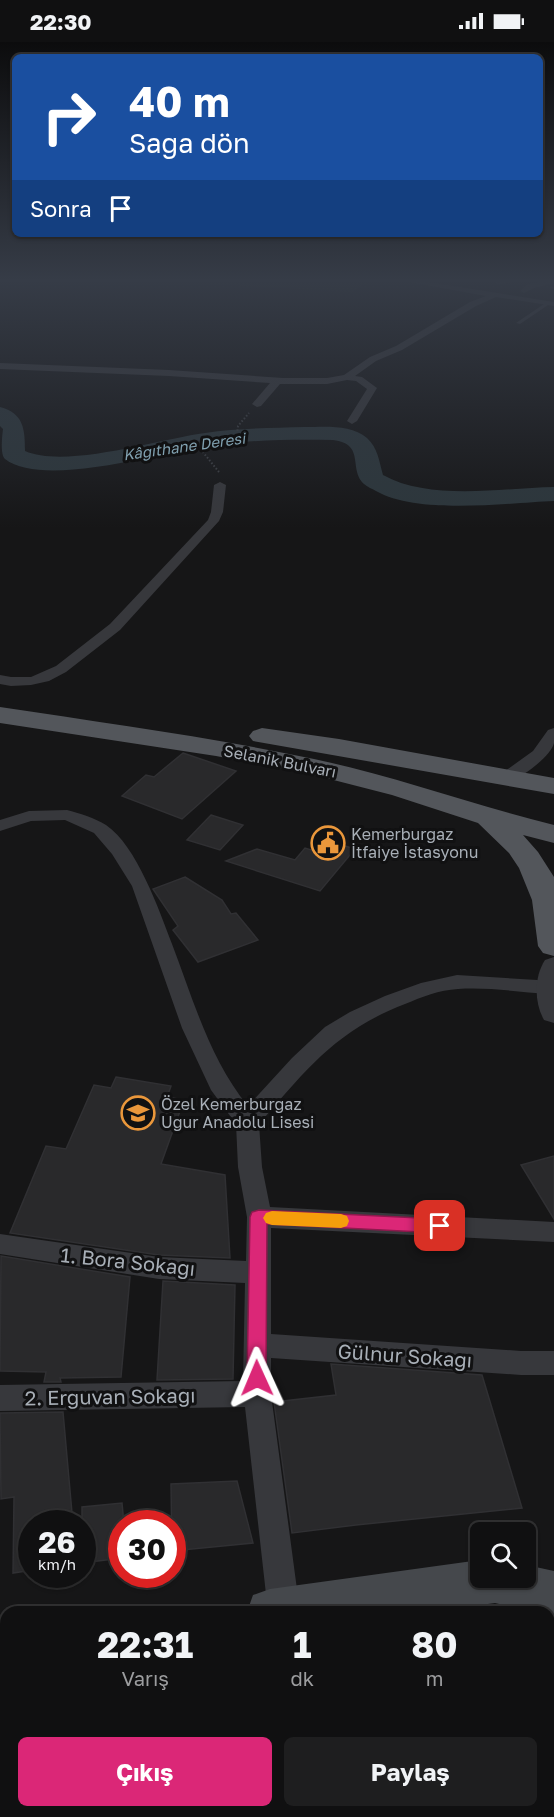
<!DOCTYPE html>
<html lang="tr">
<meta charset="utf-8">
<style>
body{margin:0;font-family:"Golos Text",sans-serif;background:#1e1e1f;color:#f1f3f6;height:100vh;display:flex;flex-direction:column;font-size:22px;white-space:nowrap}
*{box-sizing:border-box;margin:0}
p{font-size:20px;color:#9c9d9f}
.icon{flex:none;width:33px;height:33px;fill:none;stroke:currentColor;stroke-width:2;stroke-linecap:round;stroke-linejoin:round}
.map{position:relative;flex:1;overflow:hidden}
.sheet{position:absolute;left:0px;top:1564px;width:555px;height:212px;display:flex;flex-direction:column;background:#101011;border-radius:18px 18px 0 0;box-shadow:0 2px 4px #0004,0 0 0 2px #303031}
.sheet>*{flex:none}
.guide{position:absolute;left:12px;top:12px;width:531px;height:183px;border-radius:9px;box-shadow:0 2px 4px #0004,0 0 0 2px #303031;background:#1a4fa0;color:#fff;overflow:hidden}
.buttons{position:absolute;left:470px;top:1480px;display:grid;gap:12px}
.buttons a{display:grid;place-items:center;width:66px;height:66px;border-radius:9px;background:#101011;box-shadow:0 2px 4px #0004,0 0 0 2px #303031;font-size:30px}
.speed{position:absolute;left:18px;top:1468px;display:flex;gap:12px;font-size:30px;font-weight:700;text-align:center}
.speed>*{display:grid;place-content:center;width:78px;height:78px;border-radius:50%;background:#101011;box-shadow:0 2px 4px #0004,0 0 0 2px #303031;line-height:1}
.speed small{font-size:15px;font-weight:400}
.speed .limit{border:9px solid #d22;background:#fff;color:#111}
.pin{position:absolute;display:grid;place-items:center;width:51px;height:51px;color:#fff;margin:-26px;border-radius:12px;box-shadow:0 3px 9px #0006}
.me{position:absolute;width:66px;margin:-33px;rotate:359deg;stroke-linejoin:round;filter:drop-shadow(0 0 4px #0008)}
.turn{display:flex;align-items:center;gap:21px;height:126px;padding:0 18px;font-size:27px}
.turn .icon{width:78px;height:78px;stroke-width:2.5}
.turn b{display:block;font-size:42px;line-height:51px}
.then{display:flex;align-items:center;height:57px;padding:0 18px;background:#0003;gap:12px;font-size:22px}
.eta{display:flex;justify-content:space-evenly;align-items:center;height:102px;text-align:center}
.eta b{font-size:36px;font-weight:700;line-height:42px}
.button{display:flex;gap:12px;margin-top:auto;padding:12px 18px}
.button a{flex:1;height:69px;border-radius:9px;background:#db2777;color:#fff;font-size:24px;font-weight:700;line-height:69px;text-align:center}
.button a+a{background:#1e1e1f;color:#f1f3f6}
.status{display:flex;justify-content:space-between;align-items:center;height:42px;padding:0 30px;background:#101011;direction:ltr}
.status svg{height:16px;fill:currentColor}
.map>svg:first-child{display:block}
.green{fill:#1c221c}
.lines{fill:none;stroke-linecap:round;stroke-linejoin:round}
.river{fill:#2c363b;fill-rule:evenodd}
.building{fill:#29292b;stroke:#303033;stroke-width:1.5}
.path{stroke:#3d3f43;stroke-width:2;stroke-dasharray:1.5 2;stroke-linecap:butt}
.service{fill:#37383c;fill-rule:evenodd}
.minor{fill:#37383c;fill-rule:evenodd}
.tertiary{fill:#37383c;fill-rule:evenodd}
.secondary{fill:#45484c;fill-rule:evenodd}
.primary{fill:#53565b;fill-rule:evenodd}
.route{fill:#db2777;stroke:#8e194d;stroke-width:1.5}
.slow{fill:#f59e0b}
.labels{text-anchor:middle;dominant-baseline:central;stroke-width:6;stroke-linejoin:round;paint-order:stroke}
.far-water-label{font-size:15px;font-style:italic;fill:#81a1b0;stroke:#111112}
.street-label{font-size:16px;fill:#a8afb7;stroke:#111112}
.poi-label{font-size:16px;fill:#a8afb7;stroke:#111112;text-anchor:start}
.near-street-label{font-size:20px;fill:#a8afb7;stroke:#111112}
</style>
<div class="status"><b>22:30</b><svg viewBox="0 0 49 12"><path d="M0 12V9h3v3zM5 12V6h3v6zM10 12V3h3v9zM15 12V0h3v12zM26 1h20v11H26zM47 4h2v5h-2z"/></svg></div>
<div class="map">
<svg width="554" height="1775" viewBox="0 0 554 1775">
<rect width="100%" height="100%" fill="#161617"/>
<path class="green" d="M 249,238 L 372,238 L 351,250 L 207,242 Z"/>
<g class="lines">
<path class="river" d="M 0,365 C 24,371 25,388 25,409 C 66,427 159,397 205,391 C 238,386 272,386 305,385 C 325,385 351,382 367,396 C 378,406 379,419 383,433 C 429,459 502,446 554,445 L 554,459 C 506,461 418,473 376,449 C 373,447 367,445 364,442 C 348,427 366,402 333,398 C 293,397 252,398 213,403 C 166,409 44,447 5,417 C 0,412 2,395 3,387 L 0,384 Z"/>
</g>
<path class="building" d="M 183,711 L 236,729 L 182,777 L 122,754 L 146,733 L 154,735 Z
M 211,773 L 243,783 L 220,808 L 187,798 Z
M 328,799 L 355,807 L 320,849 L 226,819 L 257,807 L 295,818 L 305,806 L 318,810 Z
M 185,835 L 222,858 L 231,872 L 236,871 L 258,898 L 198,920 L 173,888 L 178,884 L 153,847 Z
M 116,1035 L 171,1044 L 167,1055 L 184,1058 L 161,1122 L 225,1133 L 230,1216 L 159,1213 L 10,1191 L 46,1104 L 66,1107 L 94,1043 L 111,1046 Z
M 554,1114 L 554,1177 L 521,1123 Z
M 1,1214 L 130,1235 L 121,1335 L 60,1336 L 61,1340 L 44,1340 L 46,1330 L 0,1329 Z
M 163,1239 L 235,1243 L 233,1337 L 157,1338 Z
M 331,1322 L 482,1333 L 522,1466 L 356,1483 L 292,1491 L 274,1360 L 336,1353 Z
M 63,1370 L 73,1482 L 32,1482 L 32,1528 L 13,1531 L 14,1455 L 1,1457 L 0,1371 Z
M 237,1439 L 253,1501 L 172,1509 L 171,1442 Z
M 122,1461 L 124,1482 L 122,1482 L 122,1516 L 82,1521 L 82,1465 Z"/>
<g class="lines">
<path class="path" d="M 219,430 L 202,409 L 236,400 L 238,384 L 249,371"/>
<path class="service" d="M 551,244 L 554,245 L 554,247 L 550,246 Z
M 547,260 L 551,261 L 520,282 L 516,281 Z"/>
<path class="minor" d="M 398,238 L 416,238 L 554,260 L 554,264 L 496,255 L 476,264 L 402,308 L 376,319 L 355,334 L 362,335 L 377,346 L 357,379 L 352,382 L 347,379 L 367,347 L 356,339 L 347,338 L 327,342 L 280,342 L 261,364 L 257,365 L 252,362 L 270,341 L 169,334 L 0,327 L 0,321 L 169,328 L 283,336 L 327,336 L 344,333 L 370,315 L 396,304 L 470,260 L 486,254 Z
M 496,238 L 528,238 L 499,242 L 496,242 Z
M 549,238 L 554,238 L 554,241 L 534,246 L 524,251 L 520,249 L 528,242 Z
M 220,440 L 226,443 L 223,470 L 219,479 L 120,588 L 66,630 L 49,639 L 31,643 L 11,644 L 0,642 L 0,633 L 11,635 L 31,635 L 56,624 L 110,582 L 208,478 L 211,470 L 214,443 Z
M 554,686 C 554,691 554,697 554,701 C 551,715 514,743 501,740 L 499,736 L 501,732 L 533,709 L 548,688 Z
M 67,768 C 79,771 95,776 106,783 C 137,804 159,868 172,902 C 193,957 210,1018 248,1064 L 292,1016 L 325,985 L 350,970 L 385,954 L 421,941 L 457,933 L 554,939 L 554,951 L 549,952 C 519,950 488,945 458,947 C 439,948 422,955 405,962 C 335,989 306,1028 259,1082 L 262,1125 L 270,1165 L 554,1180 L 554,1200 L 271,1186 L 271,1292 L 521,1309 L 554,1309 L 554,1333 L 521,1333 L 271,1316 L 271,1352 L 300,1570 L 268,1570 L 245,1365 L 0,1369 L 0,1343 L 243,1339 L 245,1241 L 159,1237 L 0,1212 L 0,1192 L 159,1215 L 246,1219 L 247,1175 L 238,1125 L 236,1082 L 211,1048 L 182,986 L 132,844 L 112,812 L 94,791 L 65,778 L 31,779 L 0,789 L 0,778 L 29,769 Z
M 311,1770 L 347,1770 L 348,1775 L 312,1775 Z"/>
<path class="tertiary" d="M 554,915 L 554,981 L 544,978 C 534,960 534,935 545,918 Z"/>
<path class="secondary" d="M 480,1518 L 480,1536 L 525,1536 L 525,1518 L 531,1524 L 554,1529 L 554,1575 L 549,1574 L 549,1570 L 534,1570 L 495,1561 L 431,1570 L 247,1570 L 253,1553 L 270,1547 Z
M 6,1575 L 6,1623 L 0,1624 L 0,1576 Z"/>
<path class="primary" d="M 0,665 C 105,681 210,695 314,717 C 395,734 473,763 554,783 L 554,801 L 523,793 L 538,810 L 554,835 L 554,914 L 543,911 L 538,904 L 532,858 L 519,826 L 509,811 L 478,781 L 392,753 L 314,733 L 216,714 L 0,681 Z
M 262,686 L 339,697 L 554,736 L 554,752 L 253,699 L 249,694 L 253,689 Z"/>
</g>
<linearGradient id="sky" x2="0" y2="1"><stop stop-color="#0c0c0d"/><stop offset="0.49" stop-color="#363c47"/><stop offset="1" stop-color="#363c47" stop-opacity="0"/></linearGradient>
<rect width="554" height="486" fill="url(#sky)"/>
<path class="route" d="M 259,1168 L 440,1177 L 447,1179 L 449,1184 L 447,1189 L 440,1191 L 267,1182 L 266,1336 L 263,1342 L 257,1344 L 250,1342 L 247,1336 L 250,1175 L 252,1170 Z"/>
<path class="slow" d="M 272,1169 L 341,1172 L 347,1174 L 349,1179 L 347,1184 L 341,1186 L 272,1183 L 266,1181 L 263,1176 L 266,1171 Z"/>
<defs>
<g id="civic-ring" transform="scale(1.725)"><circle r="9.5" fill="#111112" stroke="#ea973b" stroke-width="1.5"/><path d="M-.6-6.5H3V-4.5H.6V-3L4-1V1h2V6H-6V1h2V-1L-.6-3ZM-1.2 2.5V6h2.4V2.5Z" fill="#ea973b"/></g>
<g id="school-ring" transform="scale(1.725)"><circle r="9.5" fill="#111112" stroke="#ea973b" stroke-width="1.5"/><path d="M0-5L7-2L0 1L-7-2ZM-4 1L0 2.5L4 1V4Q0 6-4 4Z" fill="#ea973b"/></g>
</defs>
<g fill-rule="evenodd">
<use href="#civic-ring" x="328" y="801"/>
<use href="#school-ring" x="138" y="1071"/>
</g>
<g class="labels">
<g class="far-water-label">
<text transform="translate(184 404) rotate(-8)">Kâğıthane Deresi</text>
</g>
<g class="street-label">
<text transform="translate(280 719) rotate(11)">Selanik Bulvarı</text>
</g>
<g class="poi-label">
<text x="351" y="792">Kemerburgaz<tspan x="351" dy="18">İtfaiye İstasyonu</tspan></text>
<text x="161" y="1062">Özel Kemerburgaz<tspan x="161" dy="18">Uğur Anadolu Lisesi</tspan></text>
</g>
<g class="near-street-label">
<text transform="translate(128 1219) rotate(6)">1. Bora Sokağı</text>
<text transform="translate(405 1313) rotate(4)">Gülnur Sokağı</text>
<text transform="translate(110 1354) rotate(-1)">2. Erguvan Sokağı</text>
</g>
</g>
</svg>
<div class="buttons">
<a><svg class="icon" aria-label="search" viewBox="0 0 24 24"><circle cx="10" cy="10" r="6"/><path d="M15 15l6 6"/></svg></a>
</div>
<div class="speed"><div>26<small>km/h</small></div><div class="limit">30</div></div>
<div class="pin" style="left:440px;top:1184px;background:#d93025"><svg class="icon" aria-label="arrive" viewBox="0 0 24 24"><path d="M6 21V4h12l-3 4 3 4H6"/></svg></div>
<svg class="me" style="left:257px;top:1336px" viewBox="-20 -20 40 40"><path d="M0-17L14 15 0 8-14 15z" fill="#db2777" stroke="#fff" stroke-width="4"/></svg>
<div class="guide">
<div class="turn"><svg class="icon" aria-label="right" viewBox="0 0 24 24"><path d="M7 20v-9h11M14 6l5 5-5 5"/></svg><div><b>40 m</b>Sağa dön</div></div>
<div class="then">Sonra<svg class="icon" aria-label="arrive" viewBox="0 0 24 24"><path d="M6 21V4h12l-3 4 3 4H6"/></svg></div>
</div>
<section class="sheet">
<div class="eta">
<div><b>22:31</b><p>Varış</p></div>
<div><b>1</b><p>dk</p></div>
<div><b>80</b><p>m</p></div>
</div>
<div class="button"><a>Çıkış</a><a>Paylaş</a></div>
</section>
</div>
